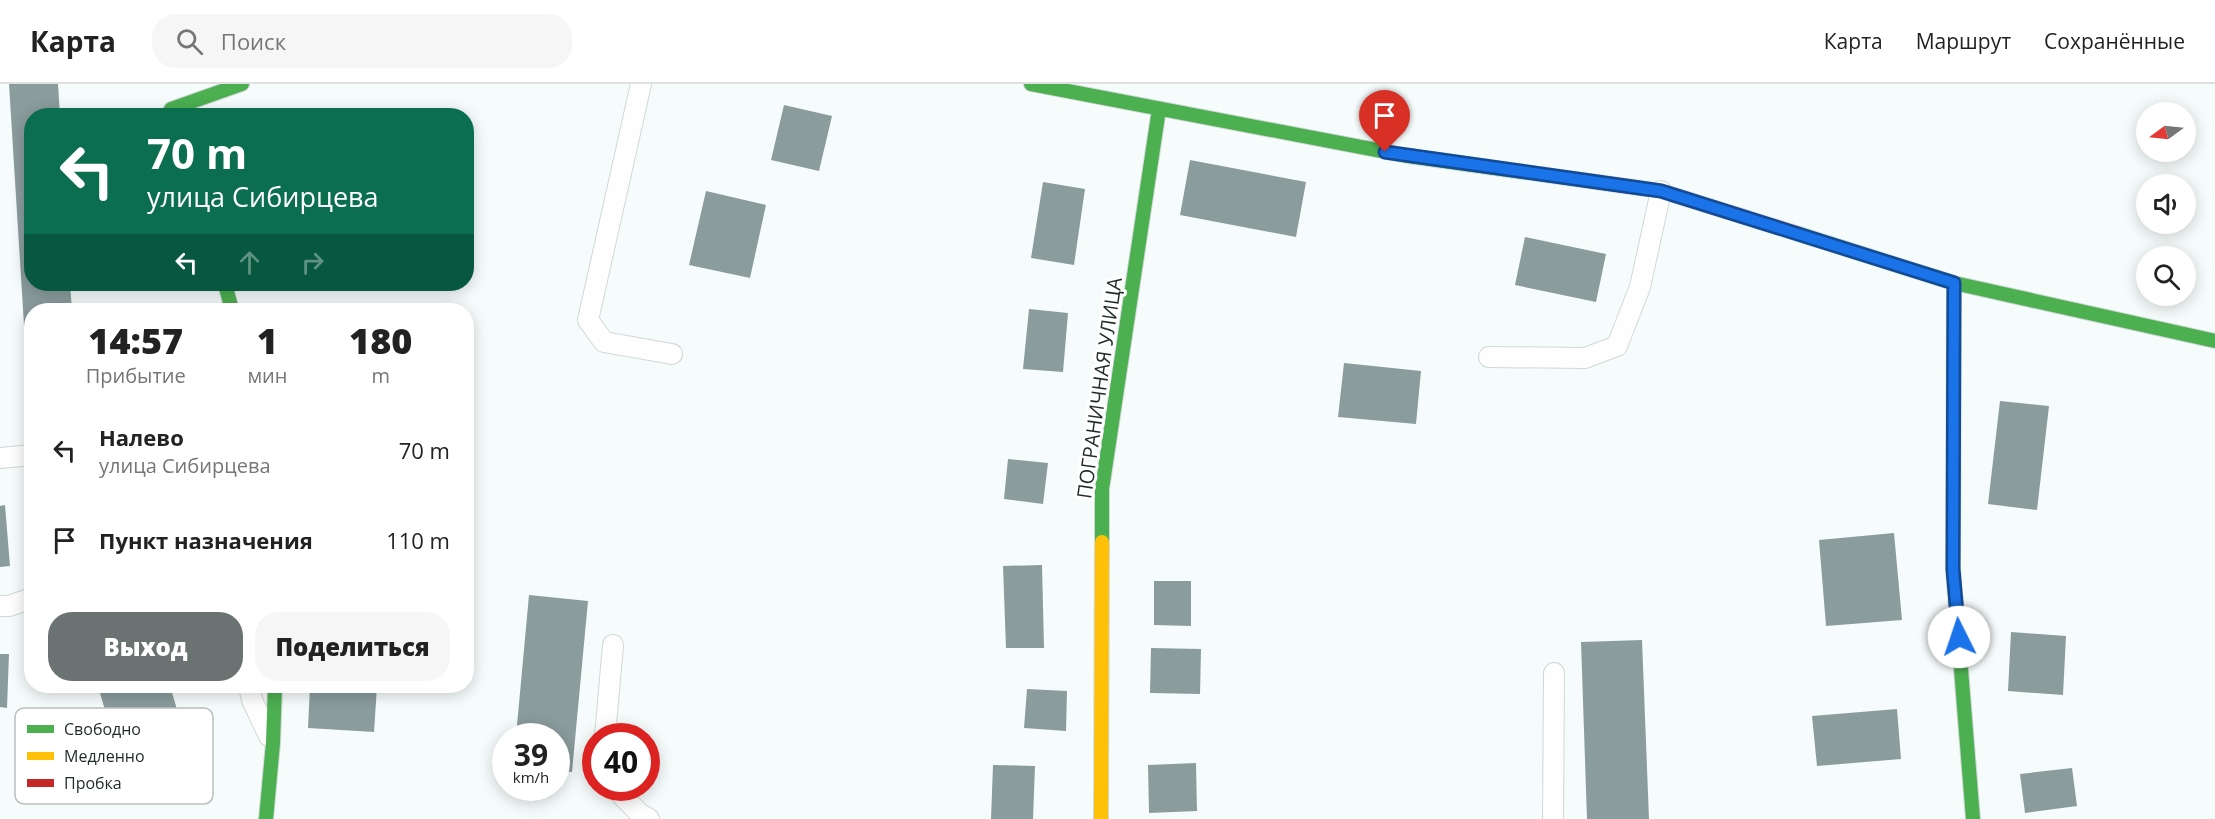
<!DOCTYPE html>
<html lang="ru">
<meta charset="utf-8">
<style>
body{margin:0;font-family:"Open Sans",sans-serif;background:#f6f6f6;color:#222;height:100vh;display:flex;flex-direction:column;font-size:22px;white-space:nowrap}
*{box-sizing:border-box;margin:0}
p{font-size:20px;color:#767676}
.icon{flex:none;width:33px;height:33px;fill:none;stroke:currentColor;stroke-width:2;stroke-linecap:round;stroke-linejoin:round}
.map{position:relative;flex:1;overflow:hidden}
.panel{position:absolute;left:24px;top:219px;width:450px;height:390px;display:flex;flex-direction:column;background:#fff;border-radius:24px;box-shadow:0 3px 15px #0003}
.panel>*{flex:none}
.banner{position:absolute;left:24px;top:24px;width:450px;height:183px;border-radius:24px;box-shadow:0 3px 15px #0003;background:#0b6e4f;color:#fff;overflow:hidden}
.needle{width:39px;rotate:255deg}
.buttons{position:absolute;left:2136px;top:18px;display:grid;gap:12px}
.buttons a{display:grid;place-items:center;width:60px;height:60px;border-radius:50%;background:#fff;box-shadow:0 3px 15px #0003;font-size:30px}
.speed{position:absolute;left:492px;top:639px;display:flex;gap:12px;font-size:30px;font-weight:700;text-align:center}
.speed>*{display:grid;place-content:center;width:78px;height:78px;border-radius:50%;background:#fff;box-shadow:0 3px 15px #0003;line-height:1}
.speed small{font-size:15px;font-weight:400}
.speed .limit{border:9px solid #d22;background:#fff;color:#111}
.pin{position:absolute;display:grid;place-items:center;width:51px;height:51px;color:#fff;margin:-62px -26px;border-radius:50% 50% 50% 0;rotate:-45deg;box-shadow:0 0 6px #0007}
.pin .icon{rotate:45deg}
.me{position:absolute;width:66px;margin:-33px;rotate:356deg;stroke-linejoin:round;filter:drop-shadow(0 0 4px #0008)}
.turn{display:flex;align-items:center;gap:21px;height:126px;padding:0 24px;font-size:27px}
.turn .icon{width:78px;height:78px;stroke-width:2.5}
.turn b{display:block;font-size:42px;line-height:51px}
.lanes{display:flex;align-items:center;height:57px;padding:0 24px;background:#0003;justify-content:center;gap:30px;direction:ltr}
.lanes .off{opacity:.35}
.eta{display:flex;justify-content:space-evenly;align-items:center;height:102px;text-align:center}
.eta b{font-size:36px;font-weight:800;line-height:42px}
.action{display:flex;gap:12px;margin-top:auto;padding:12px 24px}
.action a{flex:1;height:69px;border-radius:24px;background:#6a7372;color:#fff;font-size:24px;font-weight:800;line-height:69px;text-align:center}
.action a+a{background:#f6f6f6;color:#222}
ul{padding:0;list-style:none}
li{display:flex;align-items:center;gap:18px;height:90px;padding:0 24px}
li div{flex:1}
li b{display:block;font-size:22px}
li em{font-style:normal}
header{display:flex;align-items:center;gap:36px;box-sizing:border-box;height:84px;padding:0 30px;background:#fff;border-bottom:2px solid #e0e0e0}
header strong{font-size:28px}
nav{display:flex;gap:33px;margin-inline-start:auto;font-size:21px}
.search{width:420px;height:54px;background:#f6f6f6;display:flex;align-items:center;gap:15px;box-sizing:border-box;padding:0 21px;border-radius:24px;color:#767676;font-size:22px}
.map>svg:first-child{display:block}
.building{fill:#8b9c9c}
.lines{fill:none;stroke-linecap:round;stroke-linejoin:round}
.lane-casing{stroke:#d0d8d8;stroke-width:22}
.fast-casing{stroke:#d0d8d8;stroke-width:16}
.slow-casing{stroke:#d0d8d8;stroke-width:16}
.jam-casing{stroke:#d0d8d8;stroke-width:16}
.lane{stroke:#fefefe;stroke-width:20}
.fast{stroke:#4caf50;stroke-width:14}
.slow{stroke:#ffc107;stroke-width:14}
.jam{stroke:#c62828;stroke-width:14}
.route-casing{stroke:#114b97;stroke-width:15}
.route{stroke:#1a73e8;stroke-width:10}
.labels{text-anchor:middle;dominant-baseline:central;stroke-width:6;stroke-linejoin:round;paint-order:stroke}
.street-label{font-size:20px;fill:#1f2a29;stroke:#fff}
.key{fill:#fff;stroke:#bcbfbf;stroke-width:1.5}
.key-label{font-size:16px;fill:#1f2a29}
</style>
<header>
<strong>Карта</strong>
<div class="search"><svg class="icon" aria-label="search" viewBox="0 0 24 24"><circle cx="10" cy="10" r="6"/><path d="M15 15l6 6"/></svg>Поиск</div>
<nav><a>Карта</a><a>Маршрут</a><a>Сохранённые</a></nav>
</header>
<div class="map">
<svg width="2215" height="735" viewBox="0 0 2215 735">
<rect width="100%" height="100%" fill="#f6fbfb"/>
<path class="building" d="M 9,0 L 58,0 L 60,32 L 32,32 L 32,200 L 70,200 L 72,226 L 32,226 L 32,322 L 29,322 Z
M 784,21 L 832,32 L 819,87 L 771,76 Z
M 1190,76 L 1306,98 L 1296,153 L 1180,131 Z
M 1043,98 L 1085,105 L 1074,181 L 1031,174 Z
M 706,107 L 766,121 L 750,194 L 689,181 Z
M 1525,153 L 1606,170 L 1596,218 L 1515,201 Z
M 1029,225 L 1068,229 L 1063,288 L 1023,285 Z
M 1344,279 L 1421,287 L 1416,340 L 1338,333 Z
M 2000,317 L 2049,322 L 2037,426 L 1988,420 Z
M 1008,375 L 1048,379 L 1043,420 L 1004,415 Z
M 5,421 L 10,482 L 0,483 L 0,422 Z
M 1894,449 L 1902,536 L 1826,542 L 1819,456 Z
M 1042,481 L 1044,564 L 1006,564 L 1003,482 Z
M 1154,497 L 1191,497 L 1191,542 L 1154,541 Z
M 529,511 L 588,517 L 572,688 L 556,687 L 556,652 L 516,652 Z
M 2011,548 L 2066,552 L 2063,611 L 2008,607 Z
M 1642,556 L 1649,735 L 1587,735 L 1581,558 Z
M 1151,564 L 1201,565 L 1200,610 L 1150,609 Z
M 0,570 L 9,570 L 7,624 L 0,623 Z
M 98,602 L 170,602 L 182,642 L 115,661 Z
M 310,602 L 377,602 L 374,648 L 308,644 Z
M 1027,605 L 1067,607 L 1066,647 L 1024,644 Z
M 1897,625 L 1901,675 L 1817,682 L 1812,632 Z
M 1196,679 L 1197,727 L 1149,729 L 1148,681 Z
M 993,681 L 1035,682 L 1033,735 L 991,735 Z
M 2072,684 L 2077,722 L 2025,729 L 2020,690 Z"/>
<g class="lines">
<g class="lane-casing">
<path id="lane" d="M 641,0 L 588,236 L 604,258 L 672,270
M 1489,273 L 1585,274 L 1617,262 L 1640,203 L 1661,107
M 0,374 L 32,371
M 0,522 L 9,522 L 32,514
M 249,602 L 252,616 L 269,652
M 605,652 L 613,561
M 615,704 L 639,729 L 649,735
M 1553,735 L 1554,589"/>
</g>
<g class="fast-casing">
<path id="fast" d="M 1031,0 L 1408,72 L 1596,98
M 171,25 L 242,0
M 1799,150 L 1954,199 L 2215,257
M 1954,199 L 1953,485 L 1973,735
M 225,200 L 232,226
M 1102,458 L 1102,405 L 1159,25
M 266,735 L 273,659 L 275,602"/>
</g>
<g class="slow-casing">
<path id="slow" d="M 1101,735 L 1102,458"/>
</g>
<g class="jam-casing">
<path id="jam" d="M 1596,98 L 1661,107 L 1799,150"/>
</g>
<use href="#lane" class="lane"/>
<use href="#fast" class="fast"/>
<use href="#slow" class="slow"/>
<use href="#jam" class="jam"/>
</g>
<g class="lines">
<g class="route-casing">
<path id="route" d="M 1385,68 L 1661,107 L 1954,199 L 1953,485 L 1959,553"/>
</g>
<use href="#route" class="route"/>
</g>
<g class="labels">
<g class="street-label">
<text transform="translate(1099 304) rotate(-82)">ПОГРАНИЧНАЯ УЛИЦА</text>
</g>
</g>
<rect x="15" y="624" width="198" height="96" rx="9" class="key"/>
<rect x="27" y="641" width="27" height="8" fill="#4caf50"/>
<rect x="27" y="668" width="27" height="8" fill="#ffc107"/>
<rect x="27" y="695" width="27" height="8" fill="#c62828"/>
<g class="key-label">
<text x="64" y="651">Свободно</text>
<text x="64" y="678">Медленно</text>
<text x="64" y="705">Пробка</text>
</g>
</svg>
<div class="buttons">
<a><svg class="needle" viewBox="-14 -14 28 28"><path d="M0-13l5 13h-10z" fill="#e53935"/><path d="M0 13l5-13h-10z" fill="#767676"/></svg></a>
<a><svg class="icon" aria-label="sound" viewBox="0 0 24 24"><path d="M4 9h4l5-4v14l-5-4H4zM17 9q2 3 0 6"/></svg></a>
<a><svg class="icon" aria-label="search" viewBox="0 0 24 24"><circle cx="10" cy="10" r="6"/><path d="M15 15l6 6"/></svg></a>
</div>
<div class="speed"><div>39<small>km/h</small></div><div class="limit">40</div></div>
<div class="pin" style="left:1385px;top:68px;background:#d93025"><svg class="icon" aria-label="arrive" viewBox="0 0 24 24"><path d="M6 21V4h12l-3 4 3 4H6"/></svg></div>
<svg class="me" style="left:1959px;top:553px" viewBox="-20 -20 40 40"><circle r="19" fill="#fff"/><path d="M0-13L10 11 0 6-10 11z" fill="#1a73e8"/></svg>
<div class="banner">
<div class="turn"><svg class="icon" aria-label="left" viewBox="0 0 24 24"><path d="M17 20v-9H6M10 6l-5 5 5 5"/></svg><div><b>70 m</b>улица Сибирцева</div></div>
<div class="lanes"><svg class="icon" aria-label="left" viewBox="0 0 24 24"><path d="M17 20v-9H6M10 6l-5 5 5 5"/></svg><svg class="icon off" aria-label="ahead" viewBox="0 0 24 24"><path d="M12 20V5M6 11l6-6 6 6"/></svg><svg class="icon off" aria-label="right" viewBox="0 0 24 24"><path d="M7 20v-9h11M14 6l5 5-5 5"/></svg></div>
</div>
<section class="panel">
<div class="eta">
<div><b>14:57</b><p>Прибытие</p></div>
<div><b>1</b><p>мин</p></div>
<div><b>180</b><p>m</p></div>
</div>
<ul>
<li><svg class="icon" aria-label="left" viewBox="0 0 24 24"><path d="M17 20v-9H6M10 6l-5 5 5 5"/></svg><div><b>Налево</b><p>улица Сибирцева</p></div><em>70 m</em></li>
<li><svg class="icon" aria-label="arrive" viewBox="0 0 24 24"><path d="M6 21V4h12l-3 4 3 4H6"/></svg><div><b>Пункт назначения</b></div><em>110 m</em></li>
</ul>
<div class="action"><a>Выход</a><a>Поделиться</a></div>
</section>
</div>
